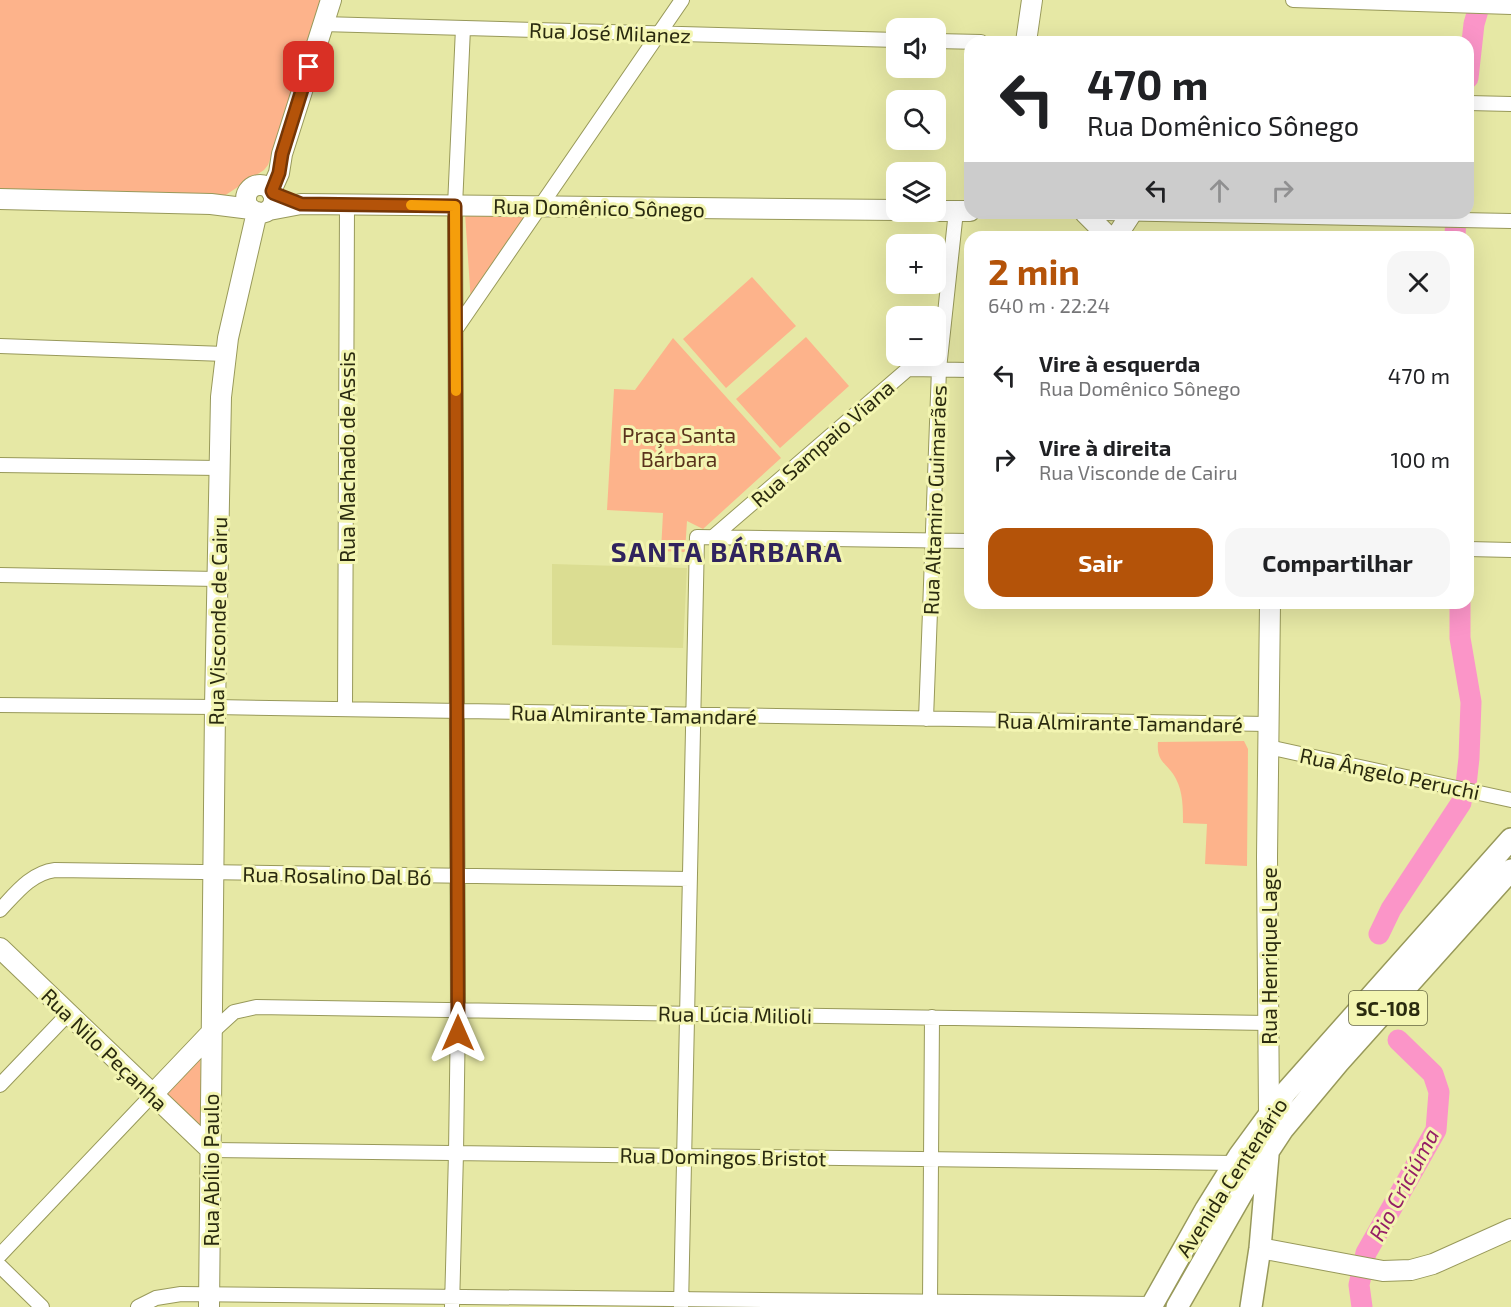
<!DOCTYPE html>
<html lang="pt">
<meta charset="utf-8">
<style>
body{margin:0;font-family:"Exo 2",sans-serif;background:#f6f6f6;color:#202124;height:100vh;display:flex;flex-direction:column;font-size:22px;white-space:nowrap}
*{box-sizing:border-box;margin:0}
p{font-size:20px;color:#757577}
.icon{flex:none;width:33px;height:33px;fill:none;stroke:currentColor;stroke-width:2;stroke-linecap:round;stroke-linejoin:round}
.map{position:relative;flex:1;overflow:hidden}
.sheet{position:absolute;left:964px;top:231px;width:510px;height:378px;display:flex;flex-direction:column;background:#fff;border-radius:18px;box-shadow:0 6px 24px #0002}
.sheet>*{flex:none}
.banner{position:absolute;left:964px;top:36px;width:510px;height:183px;border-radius:18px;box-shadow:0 6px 24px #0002;background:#fff;color:#202124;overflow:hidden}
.fabs{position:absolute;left:886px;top:18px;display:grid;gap:12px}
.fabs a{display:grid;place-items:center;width:60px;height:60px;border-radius:12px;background:#fff;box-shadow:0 6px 24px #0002;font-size:30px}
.pin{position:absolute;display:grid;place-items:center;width:51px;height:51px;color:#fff;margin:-26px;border-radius:12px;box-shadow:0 3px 9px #0006}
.me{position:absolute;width:66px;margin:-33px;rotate:0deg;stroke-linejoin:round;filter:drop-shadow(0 0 4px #0008)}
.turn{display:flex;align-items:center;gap:21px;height:126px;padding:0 24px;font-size:27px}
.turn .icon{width:78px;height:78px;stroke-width:2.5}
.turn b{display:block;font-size:42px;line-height:51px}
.lanes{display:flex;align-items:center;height:57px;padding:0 24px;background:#0003;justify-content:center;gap:30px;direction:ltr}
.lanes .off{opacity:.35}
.round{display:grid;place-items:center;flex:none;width:63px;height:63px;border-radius:18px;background:#f6f6f6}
.overview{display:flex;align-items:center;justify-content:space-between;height:102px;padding:0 24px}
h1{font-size:36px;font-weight:700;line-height:45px;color:#b45309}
.primary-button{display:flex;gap:12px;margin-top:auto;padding:12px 24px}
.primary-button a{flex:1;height:69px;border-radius:18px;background:#b45309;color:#fff;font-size:24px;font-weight:700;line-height:69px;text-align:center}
.primary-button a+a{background:#f6f6f6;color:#202124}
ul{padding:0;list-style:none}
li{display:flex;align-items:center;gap:18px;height:84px;padding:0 24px}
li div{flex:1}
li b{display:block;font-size:22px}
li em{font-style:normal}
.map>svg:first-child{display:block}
.built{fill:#dbdd92}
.green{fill:#fdb38b}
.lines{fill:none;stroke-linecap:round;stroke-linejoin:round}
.river{stroke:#fb95c8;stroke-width:21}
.street-casing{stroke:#98995a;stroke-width:16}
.secondary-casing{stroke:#98995a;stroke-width:22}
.primary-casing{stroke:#98995a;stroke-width:24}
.street{stroke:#fff;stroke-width:14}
.secondary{stroke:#fff;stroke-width:20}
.primary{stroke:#fff;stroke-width:21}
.route-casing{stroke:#753606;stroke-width:15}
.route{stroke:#b45309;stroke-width:10}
.slow{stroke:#f59e0b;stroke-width:10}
.labels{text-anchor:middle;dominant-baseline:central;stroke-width:6;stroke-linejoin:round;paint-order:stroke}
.shield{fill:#f3f5b2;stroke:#666740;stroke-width:1.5}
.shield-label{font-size:20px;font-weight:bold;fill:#2a2a0f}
.street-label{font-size:21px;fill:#2a2a0f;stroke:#f3f5b2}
.park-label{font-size:21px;fill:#5a321c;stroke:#f3f5b2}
.water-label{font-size:22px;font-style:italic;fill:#951f66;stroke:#f3f5b2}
.district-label{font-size:27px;font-weight:bold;letter-spacing:1.5px;fill:#30235e;stroke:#f3f5b2}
</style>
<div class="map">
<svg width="1511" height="1307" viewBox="0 0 1511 1307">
<rect width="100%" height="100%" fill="#e6e8a5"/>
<path class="built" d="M 552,564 L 687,568 L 683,648 L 552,645 Z"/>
<path class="green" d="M 0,0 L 326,0 L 268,165 L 264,170 L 224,196 L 0,191 Z
M 465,213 L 530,215 L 471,303 Z
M 752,277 L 796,326 L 726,388 L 683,339 Z
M 806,337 L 849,386 L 780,448 L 736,399 Z
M 673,338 L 781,458 L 703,529 L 687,521 L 685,552 L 661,551 L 663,513 L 607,510 L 614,389 L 635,390 Z
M 1244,741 L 1248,749 L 1247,866 L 1205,864 L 1207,824 L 1183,823 C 1183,808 1183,792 1176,779 C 1168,763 1156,763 1158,742 Z
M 200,1050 L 202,1131 L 160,1091 Z"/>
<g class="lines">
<path class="river" d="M 1468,78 L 1474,24 L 1481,0
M 1455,237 L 1456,213
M 1460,603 L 1460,638 L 1471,702 L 1469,758 L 1466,785
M 1379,934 L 1391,909 L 1461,803
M 1362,1307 L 1359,1285 L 1366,1253 L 1436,1130 L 1439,1092 L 1433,1074 L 1398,1040"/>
<g class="street-casing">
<path id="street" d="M 1293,0 L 1511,7
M 322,24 L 897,40
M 936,41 L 981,42
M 1468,103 L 1511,104
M 1105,213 L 1511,221
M 456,329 L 682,0
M 0,346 L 225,354
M 0,465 L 219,468
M 713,537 L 908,369 L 970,370
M 1468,549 L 1511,550
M 0,575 L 217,579
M 0,705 L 215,707 L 1268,724
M 345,709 L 347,205
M 926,719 L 939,369 L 956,211
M 1268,747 L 1511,800
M 0,910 C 16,893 31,873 55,870 L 690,879
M 211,1033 L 234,1012 L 256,1007 L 1268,1023
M 0,1085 L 68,1014
M 211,1150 L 1236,1163
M 0,1255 L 152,1095
M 0,1266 L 42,1307
M 930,1302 L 932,1017
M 138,1307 L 156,1298 L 181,1294 L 1152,1304
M 452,1307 L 456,1153 L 458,1010 L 455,206 L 463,28
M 681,1307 L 697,537 L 970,541"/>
</g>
<g class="secondary-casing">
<path id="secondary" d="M 1026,42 L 1032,0
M246 199a14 14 0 1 1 28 0a14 14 0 1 1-28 0Z
M 271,191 L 279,173 L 282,154 L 331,0
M 0,199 L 211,204 L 251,209
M 269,210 L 301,204 L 897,210
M 936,211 L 970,211
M 1085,213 L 1109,237
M 1116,237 L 1131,214
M 0,948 L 211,1150
M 152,1095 L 211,1033
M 1269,1115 L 1267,857 L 1270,603
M 1260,1248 L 1383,1271 L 1411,1270 L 1433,1264 L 1511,1229
M 209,1307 L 215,707 L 221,397 L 228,338 L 257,212"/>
</g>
<g class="primary-casing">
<path id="primary" d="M 1151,1307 L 1206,1209 L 1239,1156 L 1286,1092 L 1511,839
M 1177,1307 L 1252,1176 L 1283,1129 L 1338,1063 L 1511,870
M 1251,1307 L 1260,1248 L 1268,1155"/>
</g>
<use href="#street" class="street"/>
<use href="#secondary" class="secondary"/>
<use href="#primary" class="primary"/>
</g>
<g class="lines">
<g class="route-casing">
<path id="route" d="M 309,67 L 282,154 L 279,173 L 272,191 L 273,193 L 301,204 L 455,206 L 458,1033"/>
</g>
<use href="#route" class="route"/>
<path class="slow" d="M 411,205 L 455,206 L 456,391"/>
</g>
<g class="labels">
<rect class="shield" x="1349" y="991" width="78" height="34" rx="4.5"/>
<g class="shield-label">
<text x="1388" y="1008">SC-108</text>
</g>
<g class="street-label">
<text transform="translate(610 32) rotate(2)">Rua José Milanez</text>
<text transform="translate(599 207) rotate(1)">Rua Domênico Sônego</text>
<text transform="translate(822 443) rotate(-41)">Rua Sampaio Viana</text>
<text transform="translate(346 457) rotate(-90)">Rua Machado de Assis</text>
<text transform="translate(934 500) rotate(-88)">Rua Altamiro Guimarães</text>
<text transform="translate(217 621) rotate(-89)">Rua Visconde de Cairu</text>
<text transform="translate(634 714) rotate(1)">Rua Almirante Tamandaré</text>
<text transform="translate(1120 722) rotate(1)">Rua Almirante Tamandaré</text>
<text transform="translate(1390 773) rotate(12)">Rua Ângelo Peruchi</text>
<text transform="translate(337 875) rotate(1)">Rua Rosalino Dal Bó</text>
<text transform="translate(1268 956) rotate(-90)">Rua Henrique Lage</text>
<text transform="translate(735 1014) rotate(1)">Rua Lúcia Milioli</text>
<text transform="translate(105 1049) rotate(44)">Rua Nilo Peçanha</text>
<text transform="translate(723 1156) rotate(1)">Rua Domingos Bristot</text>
<text transform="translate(210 1170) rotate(-90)">Rua Abílio Paulo</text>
<text transform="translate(1231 1177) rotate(-57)">Avenida Centenário</text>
</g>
<g class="park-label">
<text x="679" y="434">Praça Santa<tspan x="679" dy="24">Bárbara</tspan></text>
</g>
<g class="water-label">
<text transform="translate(1403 1184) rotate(-62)">Rio Criciúma</text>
</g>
<g class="district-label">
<text x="727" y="551">SANTA BÁRBARA</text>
</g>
</g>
</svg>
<div class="fabs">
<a><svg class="icon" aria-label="sound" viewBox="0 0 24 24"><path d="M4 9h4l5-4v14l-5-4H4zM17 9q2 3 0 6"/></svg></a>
<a><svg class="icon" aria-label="search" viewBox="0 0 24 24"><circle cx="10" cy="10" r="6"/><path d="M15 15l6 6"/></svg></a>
<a><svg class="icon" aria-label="layers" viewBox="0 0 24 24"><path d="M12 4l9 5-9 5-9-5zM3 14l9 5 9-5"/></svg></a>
<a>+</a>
<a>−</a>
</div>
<div class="pin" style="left:309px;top:67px;background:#d93025"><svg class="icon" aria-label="arrive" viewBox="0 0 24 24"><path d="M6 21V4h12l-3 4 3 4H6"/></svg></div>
<svg class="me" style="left:458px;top:1033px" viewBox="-20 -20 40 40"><path d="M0-17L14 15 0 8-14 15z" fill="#b45309" stroke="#fff" stroke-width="4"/></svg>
<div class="banner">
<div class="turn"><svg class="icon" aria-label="left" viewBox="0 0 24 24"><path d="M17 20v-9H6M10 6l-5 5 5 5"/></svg><div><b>470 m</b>Rua Domênico Sônego</div></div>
<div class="lanes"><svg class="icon" aria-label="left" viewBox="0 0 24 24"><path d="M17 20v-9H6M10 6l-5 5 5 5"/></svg><svg class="icon off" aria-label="ahead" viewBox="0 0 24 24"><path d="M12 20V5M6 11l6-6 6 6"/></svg><svg class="icon off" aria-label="right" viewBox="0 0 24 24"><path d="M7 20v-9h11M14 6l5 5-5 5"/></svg></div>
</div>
<section class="sheet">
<div class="overview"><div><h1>2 min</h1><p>640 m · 22:24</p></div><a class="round"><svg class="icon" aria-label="close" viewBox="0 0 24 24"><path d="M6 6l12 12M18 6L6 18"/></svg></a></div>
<ul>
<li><svg class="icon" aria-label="left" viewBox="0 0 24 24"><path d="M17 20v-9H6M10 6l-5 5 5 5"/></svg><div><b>Vire à esquerda</b><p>Rua Domênico Sônego</p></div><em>470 m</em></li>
<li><svg class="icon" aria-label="right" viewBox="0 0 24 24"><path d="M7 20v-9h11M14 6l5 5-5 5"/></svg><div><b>Vire à direita</b><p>Rua Visconde de Cairu</p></div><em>100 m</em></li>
</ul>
<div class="primary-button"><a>Sair</a><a>Compartilhar</a></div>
</section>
</div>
